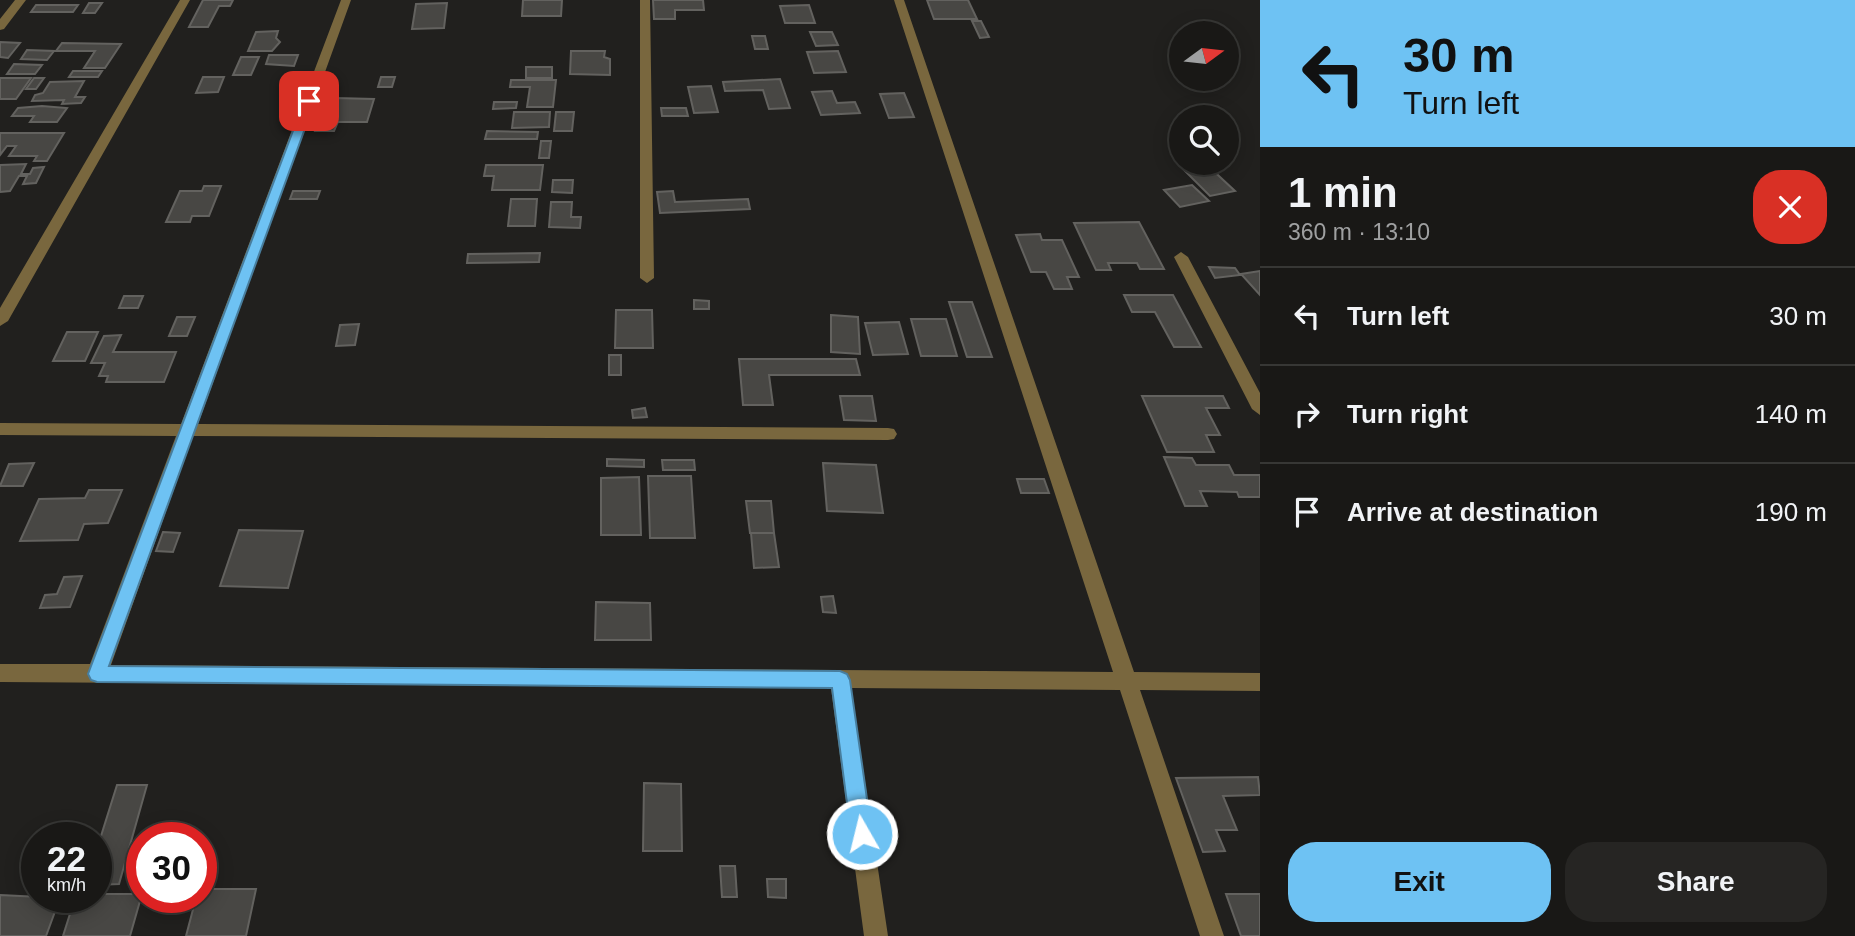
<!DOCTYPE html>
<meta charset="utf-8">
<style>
body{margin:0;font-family:Arial,sans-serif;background:#262523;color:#f1f3f6;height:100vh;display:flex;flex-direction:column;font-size:26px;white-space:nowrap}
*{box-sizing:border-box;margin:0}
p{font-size:23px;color:#9fa0a1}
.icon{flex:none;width:38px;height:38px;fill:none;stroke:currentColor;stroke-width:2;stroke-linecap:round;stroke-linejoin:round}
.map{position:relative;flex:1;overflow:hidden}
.panel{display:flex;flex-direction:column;background:#191816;width:595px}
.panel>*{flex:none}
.guide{background:#6ec2f3;color:#111;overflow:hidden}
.needle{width:46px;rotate:75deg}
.controls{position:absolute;left:1169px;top:21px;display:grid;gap:14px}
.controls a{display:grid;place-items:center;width:70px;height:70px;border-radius:50%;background:#191816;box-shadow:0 4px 18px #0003,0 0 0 2px #373735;font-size:35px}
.speed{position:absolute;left:21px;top:822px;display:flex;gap:14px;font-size:35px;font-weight:700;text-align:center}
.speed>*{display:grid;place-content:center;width:91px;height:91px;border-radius:50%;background:#191816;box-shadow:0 4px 18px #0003,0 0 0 2px #373735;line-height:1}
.speed small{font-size:18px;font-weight:400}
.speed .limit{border:10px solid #d22;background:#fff;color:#111}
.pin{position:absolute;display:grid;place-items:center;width:60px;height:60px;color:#fff;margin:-30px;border-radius:14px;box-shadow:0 4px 10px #0006}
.me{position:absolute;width:77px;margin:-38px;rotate:352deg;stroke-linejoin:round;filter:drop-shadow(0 0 5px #0008)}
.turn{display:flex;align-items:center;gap:24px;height:147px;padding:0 28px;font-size:32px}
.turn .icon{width:91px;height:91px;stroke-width:2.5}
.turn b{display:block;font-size:49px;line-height:60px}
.round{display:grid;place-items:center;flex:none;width:74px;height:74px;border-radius:28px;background:#262523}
.overview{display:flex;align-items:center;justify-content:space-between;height:119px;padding:0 28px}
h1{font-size:42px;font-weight:600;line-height:52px}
.button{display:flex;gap:14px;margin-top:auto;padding:14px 28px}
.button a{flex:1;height:80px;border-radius:28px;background:#6ec2f3;color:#111;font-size:28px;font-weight:600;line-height:80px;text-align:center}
.button a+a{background:#262523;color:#f1f3f6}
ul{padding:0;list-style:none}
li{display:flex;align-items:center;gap:21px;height:98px;padding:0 28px;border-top:2px solid #373735}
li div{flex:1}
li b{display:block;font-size:26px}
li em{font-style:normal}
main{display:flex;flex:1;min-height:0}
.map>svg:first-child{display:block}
.building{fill:#484744;stroke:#63625f;stroke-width:2}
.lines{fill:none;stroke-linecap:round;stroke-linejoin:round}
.minor{fill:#79673e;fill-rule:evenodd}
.route{fill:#6ec2f3;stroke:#487e9e;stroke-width:2}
</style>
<main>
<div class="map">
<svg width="1260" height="936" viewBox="0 0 1260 936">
<rect width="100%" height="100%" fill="#21201e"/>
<path class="building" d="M 203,0 L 233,0 L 230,6 L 219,6 L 208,27 L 189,27 Z
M 523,0 L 562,0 L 561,16 L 522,16 Z
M 653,0 L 703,0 L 704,10 L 675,10 L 675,19 L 654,19 Z
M 927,0 L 968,0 L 977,19 L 934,19 Z
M 89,3 L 102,3 L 95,13 L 83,13 Z
M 447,3 L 444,28 L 412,29 L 416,4 Z
M 36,5 L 78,5 L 73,12 L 31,12 Z
M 809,5 L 815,23 L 785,23 L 780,6 Z
M 972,21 L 981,21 L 989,37 L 980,38 Z
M 278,31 L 276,38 L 280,42 L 272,51 L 248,51 L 256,32 Z
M 810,32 L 832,32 L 838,45 L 816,46 Z
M 752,36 L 765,36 L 768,49 L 755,49 Z
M 0,43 L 0,42 L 20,43 L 8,58 L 0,57 Z
M 62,43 L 121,44 L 105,68 L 84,68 L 95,51 L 56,51 Z
M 27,50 L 54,51 L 47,60 L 21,59 Z
M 571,51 L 605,51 L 604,57 L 610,59 L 610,75 L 570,74 Z
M 838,51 L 846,72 L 814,73 L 807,52 Z
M 269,55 L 298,55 L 294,66 L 266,64 Z
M 241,57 L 259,57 L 251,75 L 233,75 Z
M 14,64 L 42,65 L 35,74 L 7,74 Z
M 526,67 L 552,67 L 552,78 L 526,78 Z
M 73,71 L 102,71 L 98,77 L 69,77 Z
M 203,77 L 224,77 L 218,92 L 196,93 Z
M 381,77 L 395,77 L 392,87 L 378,87 Z
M 0,78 L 31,78 L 16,99 L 0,99 Z
M 34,78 L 44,78 L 36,89 L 26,89 Z
M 780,79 L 790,108 L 769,109 L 763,90 L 725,91 L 723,82 Z
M 511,80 L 556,80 L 553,107 L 527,107 L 530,87 L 510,87 Z
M 84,81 L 75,97 L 85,97 L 81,103 L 62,104 L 64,100 L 32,101 L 35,95 L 43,93 L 50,82 Z
M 711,86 L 718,112 L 694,113 L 688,87 Z
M 832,91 L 837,103 L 855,102 L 860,113 L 821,115 L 812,92 Z
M 904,93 L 914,117 L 889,118 L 880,94 Z
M 335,98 L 374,99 L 367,122 L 327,122 Z
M 494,102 L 517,102 L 516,108 L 493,109 Z
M 42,106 L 67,108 L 57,122 L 30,122 L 34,116 L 12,116 L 18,108 Z
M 661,108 L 686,108 L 688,116 L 662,116 Z
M 514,112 L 550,112 L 549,127 L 512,128 Z
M 556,112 L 574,112 L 572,131 L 554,131 Z
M 317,124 L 337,124 L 334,131 L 315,131 Z
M 487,131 L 538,132 L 537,139 L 485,139 Z
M 0,133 L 64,133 L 47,161 L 34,161 L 37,156 L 9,156 L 16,146 L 7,146 L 0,155 Z
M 541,141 L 551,141 L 549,158 L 539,158 Z
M 1205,163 L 1235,191 L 1210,196 L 1180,166 Z
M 26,164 L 21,174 L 30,174 L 33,168 L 44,167 L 36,183 L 23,184 L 27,176 L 19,176 L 10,191 L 0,192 L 0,165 Z
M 486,165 L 543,165 L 540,190 L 492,190 L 494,176 L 484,176 Z
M 553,180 L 573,180 L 572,193 L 552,192 Z
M 1192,185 L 1209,201 L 1180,207 L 1164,190 Z
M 204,186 L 221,186 L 209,216 L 192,216 L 190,222 L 166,222 L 180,191 L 202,191 Z
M 293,191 L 320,191 L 317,199 L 290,199 Z
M 673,191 L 675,202 L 748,199 L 750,209 L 660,213 L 657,192 Z
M 511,199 L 537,199 L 535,226 L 508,226 Z
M 551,202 L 572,202 L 571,217 L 581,217 L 580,228 L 549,227 Z
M 1139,222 L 1164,269 L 1140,269 L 1137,263 L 1108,263 L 1111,270 L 1096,270 L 1074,223 Z
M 1040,234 L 1042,240 L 1062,240 L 1079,277 L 1067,277 L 1072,289 L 1054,289 L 1046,272 L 1031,272 L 1016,235 Z
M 540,253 L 539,262 L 467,263 L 468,254 Z
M 1209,267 L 1235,268 L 1240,275 L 1215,278 Z
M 1260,271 L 1260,295 L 1241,274 Z
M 1124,295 L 1173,295 L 1201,347 L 1174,347 L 1155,312 L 1132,312 Z
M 124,296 L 143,296 L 138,308 L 119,308 Z
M 694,300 L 709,301 L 709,309 L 694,309 Z
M 949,302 L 972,302 L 992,357 L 967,357 Z
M 616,310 L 652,310 L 653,348 L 615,348 Z
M 831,315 L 858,317 L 860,354 L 831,352 Z
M 177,317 L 195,317 L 187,336 L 169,336 Z
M 911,319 L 946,319 L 957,356 L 921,356 Z
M 899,322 L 908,354 L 873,355 L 865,323 Z
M 359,324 L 355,345 L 336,346 L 340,325 Z
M 67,332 L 98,332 L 85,361 L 53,361 Z
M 121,335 L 113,352 L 176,352 L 164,382 L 106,382 L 108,376 L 99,376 L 105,363 L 91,363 L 104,336 Z
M 609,355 L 621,355 L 621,375 L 609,375 Z
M 739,359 L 856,359 L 860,375 L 769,375 L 773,405 L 743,405 Z
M 840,396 L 872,396 L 876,421 L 844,420 Z
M 1142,396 L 1223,396 L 1229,408 L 1206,408 L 1220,435 L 1206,435 L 1214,452 L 1167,452 Z
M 645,408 L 647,417 L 633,418 L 632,410 Z
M 1164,457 L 1192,458 L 1196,465 L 1229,465 L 1234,475 L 1260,475 L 1260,497 L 1239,497 L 1237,492 L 1200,491 L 1207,506 L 1185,506 Z
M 607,459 L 644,460 L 644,467 L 607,466 Z
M 662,460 L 694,460 L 695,470 L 663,470 Z
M 34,463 L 23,486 L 0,486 L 9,464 Z
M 823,463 L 876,465 L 883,513 L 827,511 Z
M 648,476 L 691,476 L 695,538 L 650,538 Z
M 639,477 L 641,535 L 601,535 L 601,478 Z
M 1017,479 L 1044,479 L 1049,493 L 1021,493 Z
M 89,490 L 122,490 L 108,523 L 84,524 L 78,540 L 20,541 L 39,499 L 85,498 Z
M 746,501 L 771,501 L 774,533 L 750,533 Z
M 239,530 L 303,531 L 288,588 L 220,586 Z
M 163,532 L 180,533 L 173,552 L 156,551 Z
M 751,533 L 774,533 L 779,567 L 754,568 Z
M 82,576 L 70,607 L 40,608 L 45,595 L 57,594 L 64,577 Z
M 833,596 L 836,613 L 823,612 L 821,597 Z
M 596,602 L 650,603 L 651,640 L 595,640 Z
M 1258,777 L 1260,795 L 1223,796 L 1237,830 L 1216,830 L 1225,851 L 1203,852 L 1176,778 Z
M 644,783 L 681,784 L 682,851 L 643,851 Z
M 117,785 L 147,785 L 119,884 L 96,885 L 96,852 Z
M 720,866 L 735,866 L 737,897 L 722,897 Z
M 767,879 L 786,879 L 786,898 L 768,897 Z
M 201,889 L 256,889 L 246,936 L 186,936 L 196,898 L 201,898 Z
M 96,894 L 142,894 L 130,936 L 63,936 L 75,898 L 96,898 Z
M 1226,894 L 1260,894 L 1260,936 L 1241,936 Z
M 0,895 L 60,898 L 46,936 L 0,936 Z"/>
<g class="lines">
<path class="minor" d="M 15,0 L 26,0 L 4,29 L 0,30 L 0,19 Z
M 180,0 L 190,0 L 8,321 L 0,326 L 0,308 Z
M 341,0 L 351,0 L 198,424 L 888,428 L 894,429 L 897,434 L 894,439 L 888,440 L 193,436 L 111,665 L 1113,672 L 894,0 L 904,0 L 1134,672 L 1260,673 L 1260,691 L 1140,690 L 1224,936 L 1200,936 L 1120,690 L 851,688 L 888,936 L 864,936 L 831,688 L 0,682 L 0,664 L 90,664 L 176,436 L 0,435 L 0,423 L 181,424 Z
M 640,0 L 650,0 L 654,278 L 647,283 L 640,278 Z
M 1181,252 L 1188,257 L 1260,393 L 1260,415 L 1252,409 L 1174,257 Z"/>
</g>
<path class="route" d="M 305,99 L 315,101 L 109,666 L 840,671 L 847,674 L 850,680 L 872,834 L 869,841 L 862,844 L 854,841 L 851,834 L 832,688 L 97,682 L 91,680 L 88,674 Z"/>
</svg>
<div class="controls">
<a><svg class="needle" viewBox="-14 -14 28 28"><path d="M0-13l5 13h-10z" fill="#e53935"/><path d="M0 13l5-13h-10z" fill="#9fa0a1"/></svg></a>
<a><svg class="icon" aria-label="search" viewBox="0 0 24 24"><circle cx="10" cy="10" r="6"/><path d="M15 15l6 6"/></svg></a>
</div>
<div class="speed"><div>22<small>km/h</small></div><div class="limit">30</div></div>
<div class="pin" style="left:309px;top:101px;background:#d93025"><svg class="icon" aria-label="arrive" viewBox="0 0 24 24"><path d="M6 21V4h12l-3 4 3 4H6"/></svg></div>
<svg class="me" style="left:862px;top:834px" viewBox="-20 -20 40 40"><circle r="17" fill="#6ec2f3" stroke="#fff" stroke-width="3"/><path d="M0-11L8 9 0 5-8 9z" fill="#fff"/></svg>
</div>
<section class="panel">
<div class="guide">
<div class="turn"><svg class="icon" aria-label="left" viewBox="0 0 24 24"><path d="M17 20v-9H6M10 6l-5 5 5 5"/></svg><div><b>30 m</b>Turn left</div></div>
</div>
<div class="overview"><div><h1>1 min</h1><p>360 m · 13:10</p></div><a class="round" style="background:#d93025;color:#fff"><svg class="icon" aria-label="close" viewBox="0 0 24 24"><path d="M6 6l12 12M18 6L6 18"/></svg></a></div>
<ul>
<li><svg class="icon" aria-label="left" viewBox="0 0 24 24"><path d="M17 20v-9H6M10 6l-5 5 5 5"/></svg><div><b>Turn left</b></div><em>30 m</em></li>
<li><svg class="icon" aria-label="right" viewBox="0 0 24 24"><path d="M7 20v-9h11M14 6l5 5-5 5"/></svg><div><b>Turn right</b></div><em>140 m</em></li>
<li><svg class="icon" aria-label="arrive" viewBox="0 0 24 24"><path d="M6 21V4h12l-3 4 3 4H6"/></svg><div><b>Arrive at destination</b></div><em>190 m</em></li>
</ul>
<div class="button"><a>Exit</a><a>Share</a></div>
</section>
</main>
